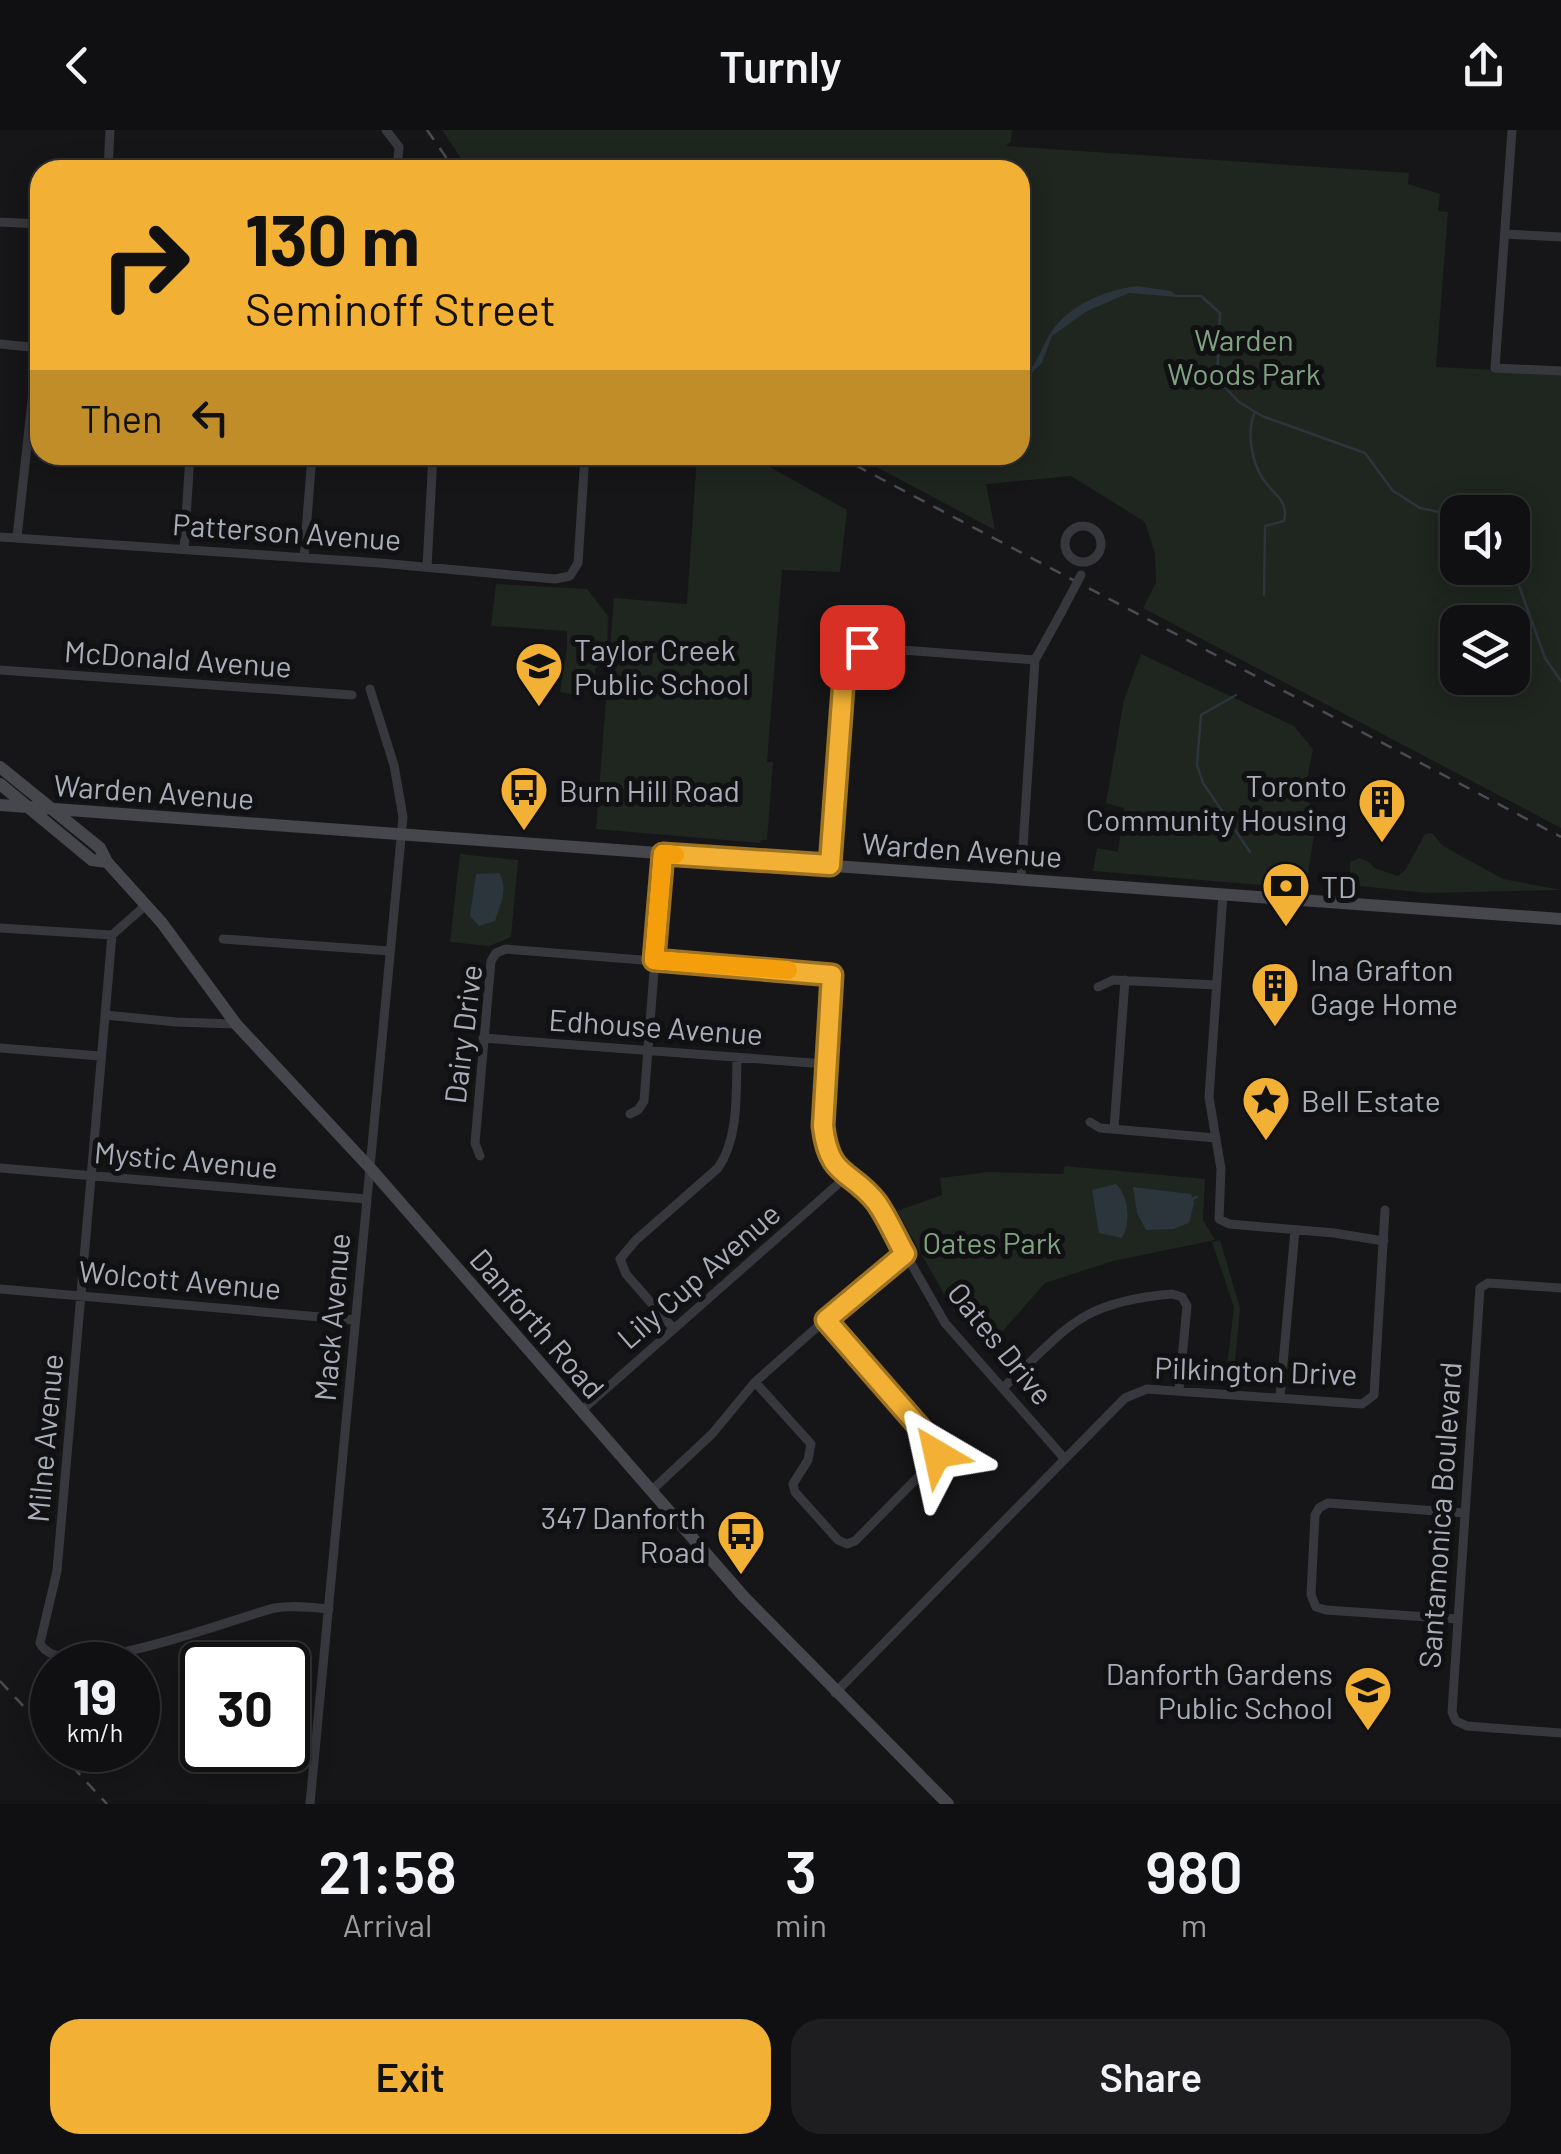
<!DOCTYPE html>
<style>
body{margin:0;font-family:Barlow,sans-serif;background:#1e1e20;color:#f1f3f6;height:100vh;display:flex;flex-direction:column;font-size:38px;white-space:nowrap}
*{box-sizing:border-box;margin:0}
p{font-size:32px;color:#9c9d9f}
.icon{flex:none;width:55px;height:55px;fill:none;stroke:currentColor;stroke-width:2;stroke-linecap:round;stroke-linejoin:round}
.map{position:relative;height:1674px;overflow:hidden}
.panel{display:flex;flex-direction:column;background:#101012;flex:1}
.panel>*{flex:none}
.top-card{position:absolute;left:30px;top:30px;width:1000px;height:305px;border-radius:30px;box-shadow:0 5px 25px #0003,0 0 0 2px #303032;background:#f2b134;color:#111;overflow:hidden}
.tools{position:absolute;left:1440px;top:365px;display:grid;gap:20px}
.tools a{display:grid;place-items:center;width:90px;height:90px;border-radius:20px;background:#101012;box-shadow:0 5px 25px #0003,0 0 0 2px #303032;font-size:50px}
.speed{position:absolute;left:30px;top:1512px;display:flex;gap:20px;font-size:50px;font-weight:700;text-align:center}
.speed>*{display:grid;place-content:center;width:130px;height:130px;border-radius:50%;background:#101012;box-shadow:0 5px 25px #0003,0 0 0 2px #303032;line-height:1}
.speed small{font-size:25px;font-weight:400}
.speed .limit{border:5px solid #111;border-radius:15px;background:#fff;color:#111}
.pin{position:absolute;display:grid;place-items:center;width:85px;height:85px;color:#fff;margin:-42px;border-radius:20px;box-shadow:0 5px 15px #0006}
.me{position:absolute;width:110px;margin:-55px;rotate:324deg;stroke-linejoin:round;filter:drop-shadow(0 0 8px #0008)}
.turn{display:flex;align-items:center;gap:35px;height:210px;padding:0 50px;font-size:45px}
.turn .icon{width:130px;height:130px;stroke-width:2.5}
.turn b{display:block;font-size:70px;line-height:85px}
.then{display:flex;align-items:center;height:95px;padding:0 50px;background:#0003;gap:20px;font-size:38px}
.eta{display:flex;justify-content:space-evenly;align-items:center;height:170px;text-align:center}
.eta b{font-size:60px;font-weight:600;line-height:70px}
.primary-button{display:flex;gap:20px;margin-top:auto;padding:20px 50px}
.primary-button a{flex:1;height:115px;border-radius:30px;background:#f2b134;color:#111;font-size:40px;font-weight:600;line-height:115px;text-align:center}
.primary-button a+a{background:#1e1e20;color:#f1f3f6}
header{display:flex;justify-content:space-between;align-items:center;height:130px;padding:0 50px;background:#101012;font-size:45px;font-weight:600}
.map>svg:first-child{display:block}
.green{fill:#1e261f;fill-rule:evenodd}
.water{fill:#2c353c}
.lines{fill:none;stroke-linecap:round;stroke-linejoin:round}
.stream{stroke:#2c353c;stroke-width:2.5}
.street{stroke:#37383d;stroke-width:9}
.secondary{stroke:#45474d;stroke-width:12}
.rail{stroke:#4a4c52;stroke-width:2.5;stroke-dasharray:12 10;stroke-linecap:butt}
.street-bridge{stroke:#37383d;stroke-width:9}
.route-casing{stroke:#9d7322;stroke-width:25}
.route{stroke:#f2b134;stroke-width:18}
.slow{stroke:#f59e0b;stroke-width:18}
.labels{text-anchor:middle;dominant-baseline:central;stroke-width:10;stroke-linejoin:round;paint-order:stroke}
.park-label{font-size:30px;fill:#7fa381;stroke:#111113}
.street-label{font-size:30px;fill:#a8adb8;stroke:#111113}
.poi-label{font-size:30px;fill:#a8adb8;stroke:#111113;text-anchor:start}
</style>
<header><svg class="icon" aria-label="back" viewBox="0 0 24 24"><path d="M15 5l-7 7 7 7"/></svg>Turnly<svg class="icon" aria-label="share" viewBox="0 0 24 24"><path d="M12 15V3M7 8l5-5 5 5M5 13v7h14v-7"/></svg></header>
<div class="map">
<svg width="1561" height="1674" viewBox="0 0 1561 1674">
<rect width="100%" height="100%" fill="#161618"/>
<path class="green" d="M 442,0 L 1012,0 L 1011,11 L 1006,16 L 1409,43 L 1408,54 L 1440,64 L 1438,81 L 1448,82 L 1436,237 L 1561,243 L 1561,698 L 1143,478 L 1156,453 L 1155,424 L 1145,392 L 1071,346 L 986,354 L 995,400 L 854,325 L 1020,325 L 1020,40 L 469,40 ZM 1458,382 L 1512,382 L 1512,438 L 1458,438 ZM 1458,492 L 1512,492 L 1512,548 L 1458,548 Z
M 697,325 L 748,325 L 847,380 L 840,442 L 782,440 L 767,632 L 773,632 L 767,710 L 761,710 L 760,713 L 596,699 L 614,468 L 687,474 Z
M 496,454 L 587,459 L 608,486 L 607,527 L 595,539 L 595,547 L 586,552 L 581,566 L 560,562 L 567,518 L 567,501 L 491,496 Z
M 1141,524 L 1294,596 L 1313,619 L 1304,665 L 1317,686 L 1307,750 L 1308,759 L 1093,741 L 1097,718 L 1118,722 L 1124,678 L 1106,673 L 1124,570 Z
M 1432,703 L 1443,716 L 1503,749 L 1561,760 L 1427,763 L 1350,755 L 1350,732 L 1359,728 L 1369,732 L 1374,738 L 1398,746 L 1406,739 L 1425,704 Z
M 460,724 L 518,730 L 511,807 L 489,816 L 450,812 Z
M 1065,1036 L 1205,1049 L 1203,1090 L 1215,1110 L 1113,1131 L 1045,1153 L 987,1219 L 955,1183 L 897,1081 L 942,1065 L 940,1048 L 988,1042 L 1063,1044 Z
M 1220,1110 L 1240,1178 L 1233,1254 L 1225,1253 L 1234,1177 L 1212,1112 Z"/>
<path class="water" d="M 1137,156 L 1171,161 L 1178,167 L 1129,163 L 1087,181 L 1052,206 L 1042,233 L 1020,254 L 1020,249 C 1034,240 1038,226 1046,211 C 1063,177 1101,161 1137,156 Z
M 499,743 C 509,759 500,775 495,791 L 479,796 L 470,786 L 476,744 Z
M 1116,1054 C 1129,1066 1131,1093 1122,1108 L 1099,1103 L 1092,1060 Z
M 1133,1057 L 1191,1064 L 1194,1073 L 1189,1093 L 1173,1099 L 1146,1100 L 1137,1083 Z"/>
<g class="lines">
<path class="stream" d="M 1176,166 L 1201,166 L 1220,183 L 1217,249 L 1239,272 L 1262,286 L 1365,323 L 1393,361 L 1420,378 L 1458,386
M 1254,284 C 1247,302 1251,331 1263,349 C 1273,365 1289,369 1284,391 L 1265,396 L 1264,465
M 1473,382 L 1492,378 L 1497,382
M 1512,436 L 1545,528 L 1561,551
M 1236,565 L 1201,585 L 1197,635 L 1203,653 L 1250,722
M 1192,1069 L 1197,1067"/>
<path class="street" d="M 386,0 L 399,17 L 397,40
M 1512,0 L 1495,238 L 1561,241
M 108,40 L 110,0
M 0,92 L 40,94
M 1505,104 L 1561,107
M 0,214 L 40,218
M1065 414a18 18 0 1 1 36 0a18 18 0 1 1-36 0Z
M 0,407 L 380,433 L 555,449 L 570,446 L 578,433 L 585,325
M 17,407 L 38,217
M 184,419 L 190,325
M 304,428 L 312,325
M 427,437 L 433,325
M 0,540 L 352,565
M 830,735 L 844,540 L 849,523 L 863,517 L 1035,530
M 1021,748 L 1035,530 L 1061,483
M 1223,764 L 1209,967 L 1221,1039 L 1219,1089 L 1229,1094 L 1334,1103 L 1384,1111
M 0,798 L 112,805 L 146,775
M 112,805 L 57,1441 L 40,1513 C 61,1558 235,1487 275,1478 C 292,1475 311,1477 329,1479
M 223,809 L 390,821
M 1098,857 L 1113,850 L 1216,855
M 105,885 L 176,892 L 236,894
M 483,908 L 826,934
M 0,918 L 100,926
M 630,984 L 638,980 L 644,971 L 663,724
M 1090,992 L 1100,998 L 1216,1008
M 1114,999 L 1125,850
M 480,1026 L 475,1013 L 491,831 L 496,823 L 506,819 L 831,845 L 823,996 L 832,1032 L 875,1070 L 945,1193 L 1064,1328
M 0,1038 L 367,1069
M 1561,1158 L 1488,1153 L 1480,1158 L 1452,1582 L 1456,1591 L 1467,1596 L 1561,1603
M 0,1159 L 355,1190
M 673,1198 L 626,1144 L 620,1129 L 636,1110 L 718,1038 C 739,1008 736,963 737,927
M 755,1252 L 811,1314 L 808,1330 L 793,1354 L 795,1362 L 838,1410 L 847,1414 L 855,1411 L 934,1331 L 935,1315 L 826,1190
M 1003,1258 C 1068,1198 1078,1172 1172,1164 L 1182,1167 L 1187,1176 L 1179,1260
M 1280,1267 L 1295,1100
M 582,1280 L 846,1047
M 651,1361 L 712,1304 L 755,1252 L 877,1144 L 905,1124
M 1457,1489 L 1326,1480 L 1316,1477 L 1311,1465 L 1315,1385 L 1319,1378 L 1328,1373 L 1464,1383
M 835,1563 L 1125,1268 L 1147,1259 L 1362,1274 L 1374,1265 L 1385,1080
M 310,1674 L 403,687 L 394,635 L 370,559"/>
<path class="secondary" d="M 0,637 L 100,718 L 107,732 L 162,793 L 236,894 L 371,1039 L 744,1467 L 948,1674
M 0,654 L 92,730 L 107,732
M 0,675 L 1561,789"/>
<path class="rail" d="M 427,0 L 455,40
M 836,325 L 1561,707
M 0,1551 L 52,1607
M 57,1620 L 107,1674"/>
<path class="street-bridge" d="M 1061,483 L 1081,445"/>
</g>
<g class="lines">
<g class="route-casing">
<path id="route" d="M 862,517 L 853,519 L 845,530 L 830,735 L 663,724 L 654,830 L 832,845 L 823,996 C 829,1049 851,1039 877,1073 C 888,1089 896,1108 905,1124 L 826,1190 L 935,1315 L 937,1324"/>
</g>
<use href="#route" class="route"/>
<path class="slow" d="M 675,725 L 663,724 L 654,830 L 788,840"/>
</g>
<defs>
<g id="school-pin" transform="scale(2.5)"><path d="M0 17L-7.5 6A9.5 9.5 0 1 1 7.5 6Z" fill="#f2b134" stroke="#111113"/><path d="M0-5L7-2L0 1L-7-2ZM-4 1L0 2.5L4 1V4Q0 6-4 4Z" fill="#111"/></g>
<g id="bus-pin" transform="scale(2.5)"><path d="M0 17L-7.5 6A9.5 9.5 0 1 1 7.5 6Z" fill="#f2b134" stroke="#111113"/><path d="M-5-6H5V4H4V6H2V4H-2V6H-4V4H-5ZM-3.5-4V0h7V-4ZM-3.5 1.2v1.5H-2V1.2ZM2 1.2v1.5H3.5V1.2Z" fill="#111"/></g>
<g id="building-pin" transform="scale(2.5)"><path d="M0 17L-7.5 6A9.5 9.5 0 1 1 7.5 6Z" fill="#f2b134" stroke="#111113"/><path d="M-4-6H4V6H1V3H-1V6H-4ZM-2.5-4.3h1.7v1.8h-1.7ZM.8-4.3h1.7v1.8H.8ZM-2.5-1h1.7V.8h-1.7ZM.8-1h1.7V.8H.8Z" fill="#111"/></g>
<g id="bank-pin" transform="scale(2.5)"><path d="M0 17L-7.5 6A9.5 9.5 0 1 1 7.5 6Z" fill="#f2b134" stroke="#111113"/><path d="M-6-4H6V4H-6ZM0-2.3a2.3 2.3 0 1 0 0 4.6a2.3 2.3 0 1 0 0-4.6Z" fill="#111"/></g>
<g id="sight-pin" transform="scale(2.5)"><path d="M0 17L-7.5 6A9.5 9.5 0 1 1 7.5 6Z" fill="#f2b134" stroke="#111113"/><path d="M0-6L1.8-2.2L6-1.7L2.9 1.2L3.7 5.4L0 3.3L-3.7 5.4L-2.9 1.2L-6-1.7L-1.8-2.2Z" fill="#111"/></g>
</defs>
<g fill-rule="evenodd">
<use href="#school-pin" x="539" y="536"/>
<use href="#bus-pin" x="524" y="660"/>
<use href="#building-pin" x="1382" y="672"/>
<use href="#bank-pin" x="1286" y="756"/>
<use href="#building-pin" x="1275" y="856"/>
<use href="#sight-pin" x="1266" y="970"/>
<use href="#bus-pin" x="741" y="1404"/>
<use href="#school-pin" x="1368" y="1560"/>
</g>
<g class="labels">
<g class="park-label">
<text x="1244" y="209">Warden<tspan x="1244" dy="34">Woods Park</tspan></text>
<text x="992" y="1112">Oates Park</text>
</g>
<g class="street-label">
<text transform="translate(287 401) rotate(4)">Patterson Avenue</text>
<text transform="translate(178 528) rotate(4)">McDonald Avenue</text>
<text transform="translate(154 661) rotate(4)">Warden Avenue</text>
<text transform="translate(962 719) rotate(4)">Warden Avenue</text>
<text transform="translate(656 896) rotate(4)">Edhouse Avenue</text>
<text transform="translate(462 904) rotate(-83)">Dairy Drive</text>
<text transform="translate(186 1029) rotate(5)">Mystic Avenue</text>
<text transform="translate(698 1145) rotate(-41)">Lily Cup Avenue</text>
<text transform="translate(180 1149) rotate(5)">Wolcott Avenue</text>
<text transform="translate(331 1187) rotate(-85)">Mack Avenue</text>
<text transform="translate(538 1193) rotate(49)">Danforth Road</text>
<text transform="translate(1001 1213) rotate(51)">Oates Drive</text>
<text transform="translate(1256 1240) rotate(2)">Pilkington Drive</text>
<text transform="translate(44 1308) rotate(-85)">Milne Avenue</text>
<text transform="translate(1439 1385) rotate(-86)">Santamonica Boulevard</text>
</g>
<g class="poi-label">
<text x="574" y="519">Taylor Creek<tspan x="574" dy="34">Public School</tspan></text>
<text x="1347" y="655" text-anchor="end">Toronto<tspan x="1347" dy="34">Community Housing</tspan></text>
<text x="559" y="660">Burn Hill Road</text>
<text x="1321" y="756">TD</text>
<text x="1310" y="839">Ina Grafton<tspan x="1310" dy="34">Gage Home</tspan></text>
<text x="1301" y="970">Bell Estate</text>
<text x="706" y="1387" text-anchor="end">347 Danforth<tspan x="706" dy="34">Road</tspan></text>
<text x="1333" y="1543" text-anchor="end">Danforth Gardens<tspan x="1333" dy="34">Public School</tspan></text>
</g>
</g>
</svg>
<div class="tools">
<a><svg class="icon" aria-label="sound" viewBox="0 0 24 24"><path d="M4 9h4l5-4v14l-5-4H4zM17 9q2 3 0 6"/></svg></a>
<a><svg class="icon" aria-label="layers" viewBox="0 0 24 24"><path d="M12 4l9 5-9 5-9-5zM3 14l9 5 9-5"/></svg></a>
</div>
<div class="speed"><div>19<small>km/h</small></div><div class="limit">30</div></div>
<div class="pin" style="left:862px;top:517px;background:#d93025"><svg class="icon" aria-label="arrive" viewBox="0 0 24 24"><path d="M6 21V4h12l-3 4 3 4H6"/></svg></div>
<svg class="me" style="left:937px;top:1324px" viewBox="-20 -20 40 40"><path d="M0-17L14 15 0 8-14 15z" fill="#f2b134" stroke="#fff" stroke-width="4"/></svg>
<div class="top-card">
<div class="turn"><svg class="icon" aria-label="right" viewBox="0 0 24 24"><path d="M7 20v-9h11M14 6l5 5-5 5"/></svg><div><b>130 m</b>Seminoff Street</div></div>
<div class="then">Then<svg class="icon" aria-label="left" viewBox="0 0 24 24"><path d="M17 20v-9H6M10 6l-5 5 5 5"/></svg></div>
</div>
</div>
<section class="panel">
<div class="eta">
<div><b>21:58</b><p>Arrival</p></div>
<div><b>3</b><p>min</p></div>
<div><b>980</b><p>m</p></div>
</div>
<div class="primary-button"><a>Exit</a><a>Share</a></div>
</section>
